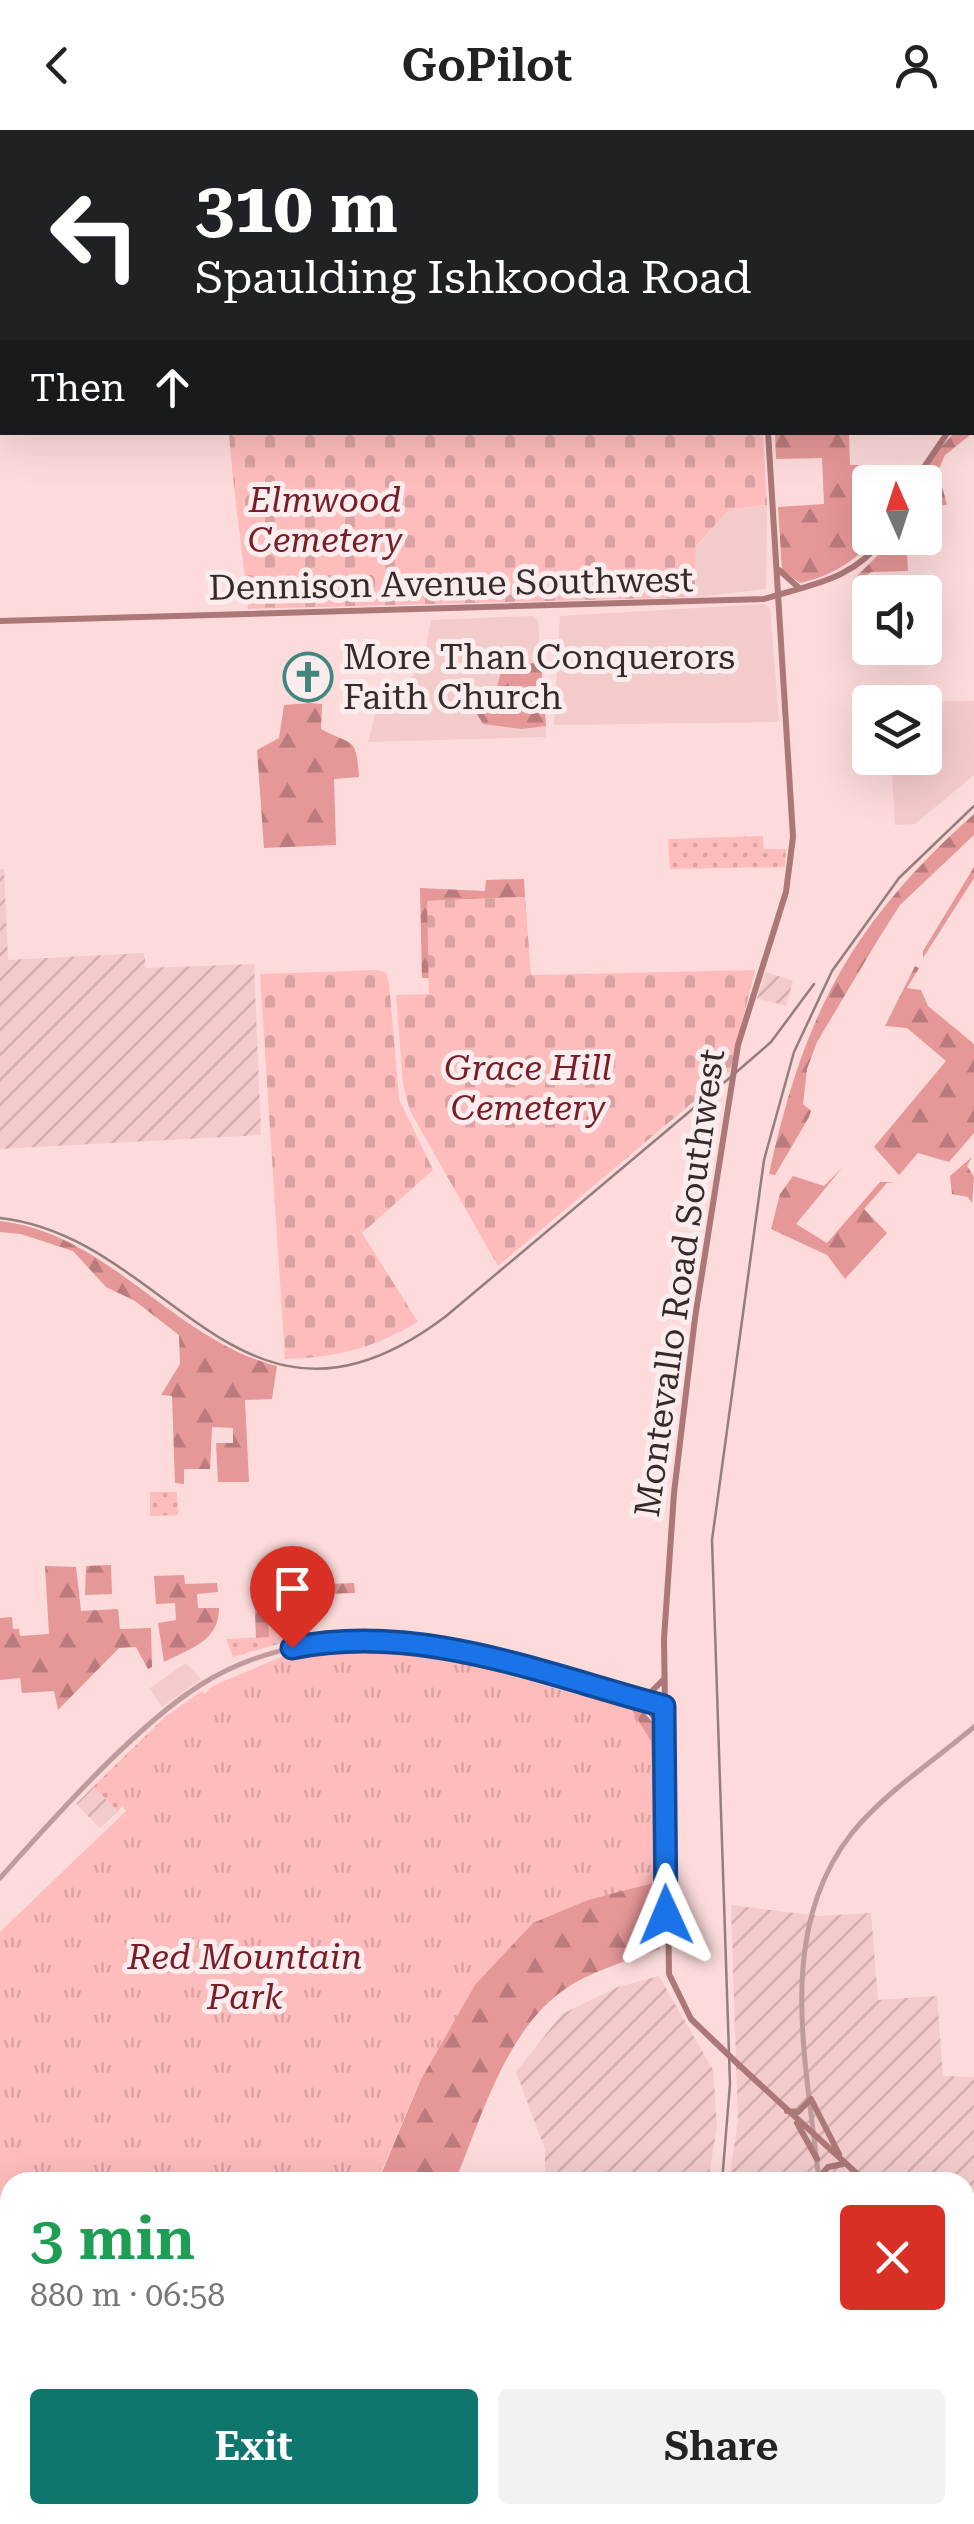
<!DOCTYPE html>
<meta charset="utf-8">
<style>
body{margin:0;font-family:"Roboto Serif",serif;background:#f2f2f2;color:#222;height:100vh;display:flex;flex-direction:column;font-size:38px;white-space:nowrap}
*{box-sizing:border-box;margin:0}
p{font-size:32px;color:#767676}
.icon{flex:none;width:55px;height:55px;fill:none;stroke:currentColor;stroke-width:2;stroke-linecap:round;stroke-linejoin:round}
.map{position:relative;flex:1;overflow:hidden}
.sheet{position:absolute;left:0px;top:2042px;width:975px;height:352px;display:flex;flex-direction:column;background:#fff;border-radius:30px 30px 0 0;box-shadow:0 10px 40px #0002}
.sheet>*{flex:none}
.hud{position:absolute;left:0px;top:0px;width:975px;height:305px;box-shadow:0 10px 40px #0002;background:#202124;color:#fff;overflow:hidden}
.needle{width:65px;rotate:357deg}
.fabs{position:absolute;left:852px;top:335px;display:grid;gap:20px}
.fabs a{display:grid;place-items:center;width:90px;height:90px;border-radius:10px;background:#fff;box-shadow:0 10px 40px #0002;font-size:50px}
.pin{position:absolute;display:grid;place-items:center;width:85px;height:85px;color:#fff;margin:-102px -42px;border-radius:50% 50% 50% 0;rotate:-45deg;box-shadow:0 0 10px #0007}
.pin .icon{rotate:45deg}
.me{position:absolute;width:110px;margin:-55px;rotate:359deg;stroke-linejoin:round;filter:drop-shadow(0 0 8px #0008)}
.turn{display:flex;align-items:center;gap:35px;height:210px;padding:0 30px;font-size:45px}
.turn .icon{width:130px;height:130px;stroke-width:2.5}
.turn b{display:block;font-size:70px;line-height:85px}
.then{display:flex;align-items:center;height:95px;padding:0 30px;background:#0003;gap:20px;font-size:38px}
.round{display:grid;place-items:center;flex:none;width:105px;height:105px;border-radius:10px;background:#f2f2f2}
.head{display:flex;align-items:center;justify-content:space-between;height:170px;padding:0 30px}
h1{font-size:60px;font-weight:600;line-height:75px;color:#1e9e55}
.primary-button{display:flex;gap:20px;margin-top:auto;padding:20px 30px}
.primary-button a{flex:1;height:115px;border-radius:10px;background:#0f766e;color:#fff;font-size:40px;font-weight:600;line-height:115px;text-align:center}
.primary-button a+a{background:#f2f2f2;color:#222}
header{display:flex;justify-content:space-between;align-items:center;height:130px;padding:0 30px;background:#fff;font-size:45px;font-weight:600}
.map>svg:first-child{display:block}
.built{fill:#f4cbcb}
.industrial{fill:url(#industrial-furrows)}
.grass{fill:url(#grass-dots)}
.forest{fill:url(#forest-firs)}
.cemetery{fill:url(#cemetery-stones)}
.park{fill:url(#park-tufts)}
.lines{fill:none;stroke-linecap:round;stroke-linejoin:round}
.tertiary{stroke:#bf9b9b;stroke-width:5}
.secondary{stroke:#ab7777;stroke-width:6}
.rail{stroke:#947e7d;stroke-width:2.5}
.secondary-bridge{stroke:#ab7777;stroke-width:6}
.route-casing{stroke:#114b97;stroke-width:25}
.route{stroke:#1a73e8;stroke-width:18}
.labels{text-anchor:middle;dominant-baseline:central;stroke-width:10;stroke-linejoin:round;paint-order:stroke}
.park-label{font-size:35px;font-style:italic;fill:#791d29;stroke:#fbeded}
.street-label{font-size:35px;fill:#372b2a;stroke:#fbeded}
.poi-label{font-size:35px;fill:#372b2a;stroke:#fbeded;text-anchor:start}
</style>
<header><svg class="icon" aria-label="back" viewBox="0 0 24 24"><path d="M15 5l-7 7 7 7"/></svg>GoPilot<svg class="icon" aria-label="person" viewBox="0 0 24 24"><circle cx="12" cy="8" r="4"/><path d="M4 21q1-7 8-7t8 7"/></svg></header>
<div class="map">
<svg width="974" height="2394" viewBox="0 0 974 2394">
<defs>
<pattern id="industrial-furrows" width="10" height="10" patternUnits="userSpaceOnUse" patternTransform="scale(2.5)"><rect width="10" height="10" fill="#f4cbcb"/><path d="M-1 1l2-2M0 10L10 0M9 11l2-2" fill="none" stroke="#d2aeae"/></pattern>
<pattern id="grass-dots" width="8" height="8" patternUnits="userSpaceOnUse" patternTransform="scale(2.5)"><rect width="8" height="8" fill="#febcbc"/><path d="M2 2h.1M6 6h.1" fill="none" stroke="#daa2a2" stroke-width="1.8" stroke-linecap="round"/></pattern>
<pattern id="forest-firs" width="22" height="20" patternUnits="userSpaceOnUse" patternTransform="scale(2.5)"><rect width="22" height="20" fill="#e69798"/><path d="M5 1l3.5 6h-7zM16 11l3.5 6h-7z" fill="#bb7b7c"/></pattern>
<pattern id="cemetery-stones" width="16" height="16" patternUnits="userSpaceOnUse" patternTransform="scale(2.5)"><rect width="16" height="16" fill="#febcbc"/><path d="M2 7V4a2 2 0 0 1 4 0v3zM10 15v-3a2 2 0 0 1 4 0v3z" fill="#daa2a2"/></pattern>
<pattern id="park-tufts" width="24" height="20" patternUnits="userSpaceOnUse" patternTransform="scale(2.5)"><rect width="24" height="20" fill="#febcbc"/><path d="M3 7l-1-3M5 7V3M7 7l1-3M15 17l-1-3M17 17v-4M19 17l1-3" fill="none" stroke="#daa2a2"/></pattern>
</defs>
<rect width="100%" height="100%" fill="#fcdbda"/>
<path class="built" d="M 767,375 L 766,459 L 696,467 L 696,417 L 730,379 Z
M 764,474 L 770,478 L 779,590 L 776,592 L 554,595 L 560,486 Z
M 532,486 L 538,491 L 541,533 L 503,534 L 495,564 L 546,596 L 546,607 L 368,612 L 375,585 L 423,535 L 431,490 Z
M 974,571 L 974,645 L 915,694 L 895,695 L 891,628 L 925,628 L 925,572 L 895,572 Z
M 186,1533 L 201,1549 L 162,1577 L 150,1558 Z"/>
<path class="industrial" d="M 0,739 L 4,739 L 8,830 L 144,823 L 146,838 L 254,834 L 261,1005 L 0,1019 Z
M 766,842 L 793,851 L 786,876 L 757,868 Z
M 93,1657 L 118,1681 L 100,1698 L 76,1674 Z
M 731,1775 L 819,1786 L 871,1783 L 878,1870 L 937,1866 L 943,1946 L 974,1947 L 974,2394 L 729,2394 L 728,2385 L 965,2385 L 965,2052 L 729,2052 L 738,1991 Z
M 659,1846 L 713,1940 L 717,1995 L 708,2052 L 545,2052 L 545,2019 L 516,1942 L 562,1884 L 618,1857 Z
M 250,2385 L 501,2385 L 494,2394 L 242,2394 Z"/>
<path class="grass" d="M 763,706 L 764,719 L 786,719 L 785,737 L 670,739 L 668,709 Z
M 150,1362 L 177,1362 L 178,1385 L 150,1386 Z
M 267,1474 L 286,1474 L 288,1511 L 233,1527 L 226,1509 L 269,1507 Z
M 202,1561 L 211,1578 L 118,1681 L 93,1657 L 165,1587 Z"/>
<path class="forest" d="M 974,288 L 974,302 L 945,325 L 938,341 L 947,375 L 925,376 L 925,352 L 921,352 L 935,324 L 954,303 L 972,302 Z
M 775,303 L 849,303 L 850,335 L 875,335 L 877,345 L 894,352 L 870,352 L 870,408 L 875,410 C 852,432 832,446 800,453 L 782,440 L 778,377 L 824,374 L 822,328 L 776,329 Z
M 895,408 L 906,408 L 908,441 L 871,442 L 856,454 L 854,449 Z
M 541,533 L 546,596 L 522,599 L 483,594 L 477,584 L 495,564 L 503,534 Z
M 311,573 L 322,574 L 321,599 C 354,617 356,605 359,647 L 334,649 L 336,715 L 264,718 L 257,620 L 279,608 L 284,575 Z
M 974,684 L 974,705 L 900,775 L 879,808 L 817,912 L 807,939 L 803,974 L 811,981 L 809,987 L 775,1045 L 769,1044 C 804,884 851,794 974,684 Z
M 974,737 L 974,748 L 923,828 L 923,821 Z
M 524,749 L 525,767 L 428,771 L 429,848 L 422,848 L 420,758 L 485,761 L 486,750 Z
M 915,836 L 919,838 L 907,858 L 921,860 L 928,876 L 974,914 L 974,1003 L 949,1032 L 918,1023 L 899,1045 L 874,1017 L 946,931 L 907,898 L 885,896 Z
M 972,1027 L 967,1036 L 974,1047 L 972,1073 L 968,1067 L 952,1064 L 950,1046 Z
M 842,1038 L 796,1094 L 827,1113 L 880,1052 L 895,1052 L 887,1053 L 864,1079 L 887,1103 L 845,1149 L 827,1125 L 771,1099 L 780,1064 L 793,1046 L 824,1056 Z
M 0,1091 C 110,1104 173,1210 277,1236 L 272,1269 L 245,1270 L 249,1352 L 218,1352 L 216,1313 L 233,1313 L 233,1298 L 212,1297 L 210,1339 L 184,1339 L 184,1354 L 175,1353 L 172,1266 L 161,1265 L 180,1234 L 179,1205 L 135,1171 L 106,1157 L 73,1121 L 21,1104 L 0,1102 Z
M 315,1431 L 326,1431 L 327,1454 L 354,1453 L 355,1463 L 293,1465 L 292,1455 L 315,1454 Z
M 111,1435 L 112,1464 L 85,1465 L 86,1436 Z
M 45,1436 L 76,1437 L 81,1481 L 118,1479 L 120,1499 L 151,1498 L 152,1537 L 148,1539 L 136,1517 L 119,1518 L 58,1580 L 54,1561 L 22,1563 L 20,1548 L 0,1550 L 0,1488 L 12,1487 L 13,1499 L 19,1499 L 20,1506 L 49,1504 Z
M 184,1445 L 185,1454 L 217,1453 L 218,1462 L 197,1464 L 198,1478 L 219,1478 C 219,1511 191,1518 164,1532 L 158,1493 L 176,1490 L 175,1473 L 156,1474 L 154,1446 Z
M 285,1455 L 286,1474 L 267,1475 L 269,1507 L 256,1508 L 254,1457 Z
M 585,1556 C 616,1567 647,1573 659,1605 L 660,1819 C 628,1831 589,1841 561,1862 C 505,1903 480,1991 455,2052 L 378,2052 Z
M 174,2385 L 231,2385 L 224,2394 L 167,2394 Z"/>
<path class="cemetery" d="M 0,0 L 745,0 L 746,2 L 2,2 L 2,24 Z
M 229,303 L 763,303 L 767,375 L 730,379 L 696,416 L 695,467 L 248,479 C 243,420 233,362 229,303 Z
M 525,767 L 531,845 L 755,840 L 730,941 L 498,1136 L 410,981 L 403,953 L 396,865 L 429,864 L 427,771 Z
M 378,840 L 386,843 L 389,853 L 399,969 L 433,1040 L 362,1103 L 418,1192 C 371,1219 339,1227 285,1229 L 260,844 Z"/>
<path class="park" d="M 293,1522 L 433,1524 L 632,1580 L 651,1611 L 657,1752 L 588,1770 L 533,1793 L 475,1855 L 419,1953 L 377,2052 L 10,2052 L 10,2385 L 168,2385 L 161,2394 L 0,2394 L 0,1802 L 126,1681 L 105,1654 L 213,1556 Z"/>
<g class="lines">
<path class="tertiary" d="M 0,1748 C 52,1690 137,1594 202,1554 C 345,1465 517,1535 664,1576
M 819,2052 C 808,1937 773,1803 852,1703 C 885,1662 934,1631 974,1597
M 851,2385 L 852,2394"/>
<path class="secondary" d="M 751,0 L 751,2
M 972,282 L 974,281
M 914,352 L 948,302
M 779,440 L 798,457
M 0,491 L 764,469 C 812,454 853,450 884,408
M 663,1602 L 643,1570 L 663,1550
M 715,1912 L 691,1889 L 669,1844 L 664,1509 L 674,1363 L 695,1188 L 738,915 L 786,762 L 793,707 L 768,302
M 740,1936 L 866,2052
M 787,1981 L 798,1982 L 811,1969 L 839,2024
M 797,1993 L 817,2029
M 819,2048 L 828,2037 L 843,2034
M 965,2100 L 974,2101
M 965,2280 L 974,2262
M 906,2394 L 911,2385"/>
<path class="rail" d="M 0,1088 C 172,1107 241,1340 445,1187 L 733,945 L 771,912 L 814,854
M 722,2052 L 730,1954 L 712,1410 L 764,1030 L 794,922 L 832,841 L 899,748 L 974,676
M 507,2394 L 514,2385"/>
<path class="secondary-bridge" d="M 715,1912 L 740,1936"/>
</g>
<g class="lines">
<g class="route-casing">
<path id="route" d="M 292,1518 C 419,1492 543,1544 664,1576 L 666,1785"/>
</g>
<use href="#route" class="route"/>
</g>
<defs>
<g id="church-ring" transform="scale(2.5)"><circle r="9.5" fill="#fbeded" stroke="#42877e" stroke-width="1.5"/><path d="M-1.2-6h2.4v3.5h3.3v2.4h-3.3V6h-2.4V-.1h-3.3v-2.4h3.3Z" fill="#42877e"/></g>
</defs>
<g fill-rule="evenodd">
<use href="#church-ring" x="308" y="547"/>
</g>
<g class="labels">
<g class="park-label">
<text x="325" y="370">Elmwood<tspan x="325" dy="40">Cemetery</tspan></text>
<text x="528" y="938">Grace Hill<tspan x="528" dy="40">Cemetery</tspan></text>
<text x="245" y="1827">Red Mountain<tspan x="245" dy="40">Park</tspan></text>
</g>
<g class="street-label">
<text transform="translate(451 454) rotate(-1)">Dennison Avenue Southwest</text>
<text transform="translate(680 1153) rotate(-82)">Montevallo Road Southwest</text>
</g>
<g class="poi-label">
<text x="343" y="527">More Than Conquerors<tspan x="343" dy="40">Faith Church</tspan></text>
</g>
</g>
</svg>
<div class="fabs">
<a><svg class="needle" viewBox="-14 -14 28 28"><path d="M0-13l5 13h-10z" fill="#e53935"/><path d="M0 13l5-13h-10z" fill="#767676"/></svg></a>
<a><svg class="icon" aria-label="sound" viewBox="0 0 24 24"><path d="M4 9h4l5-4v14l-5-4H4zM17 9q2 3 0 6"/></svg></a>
<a><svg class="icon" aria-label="layers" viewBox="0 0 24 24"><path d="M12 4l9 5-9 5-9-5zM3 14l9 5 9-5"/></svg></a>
</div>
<div class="pin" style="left:292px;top:1518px;background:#d93025"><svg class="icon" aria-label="arrive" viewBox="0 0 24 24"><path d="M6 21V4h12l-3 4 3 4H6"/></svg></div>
<svg class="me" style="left:666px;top:1785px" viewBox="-20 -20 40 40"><path d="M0-17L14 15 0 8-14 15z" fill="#1a73e8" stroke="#fff" stroke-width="4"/></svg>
<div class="hud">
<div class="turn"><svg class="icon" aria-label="left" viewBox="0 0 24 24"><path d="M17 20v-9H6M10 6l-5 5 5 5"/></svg><div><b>310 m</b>Spaulding Ishkooda Road</div></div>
<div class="then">Then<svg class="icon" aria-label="ahead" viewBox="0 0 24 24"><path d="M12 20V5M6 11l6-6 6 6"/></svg></div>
</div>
<section class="sheet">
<div class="head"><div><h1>3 min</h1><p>880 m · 06:58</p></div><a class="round" style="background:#d93025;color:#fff"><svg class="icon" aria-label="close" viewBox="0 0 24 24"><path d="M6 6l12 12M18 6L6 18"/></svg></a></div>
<div class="primary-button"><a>Exit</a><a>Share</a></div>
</section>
</div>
